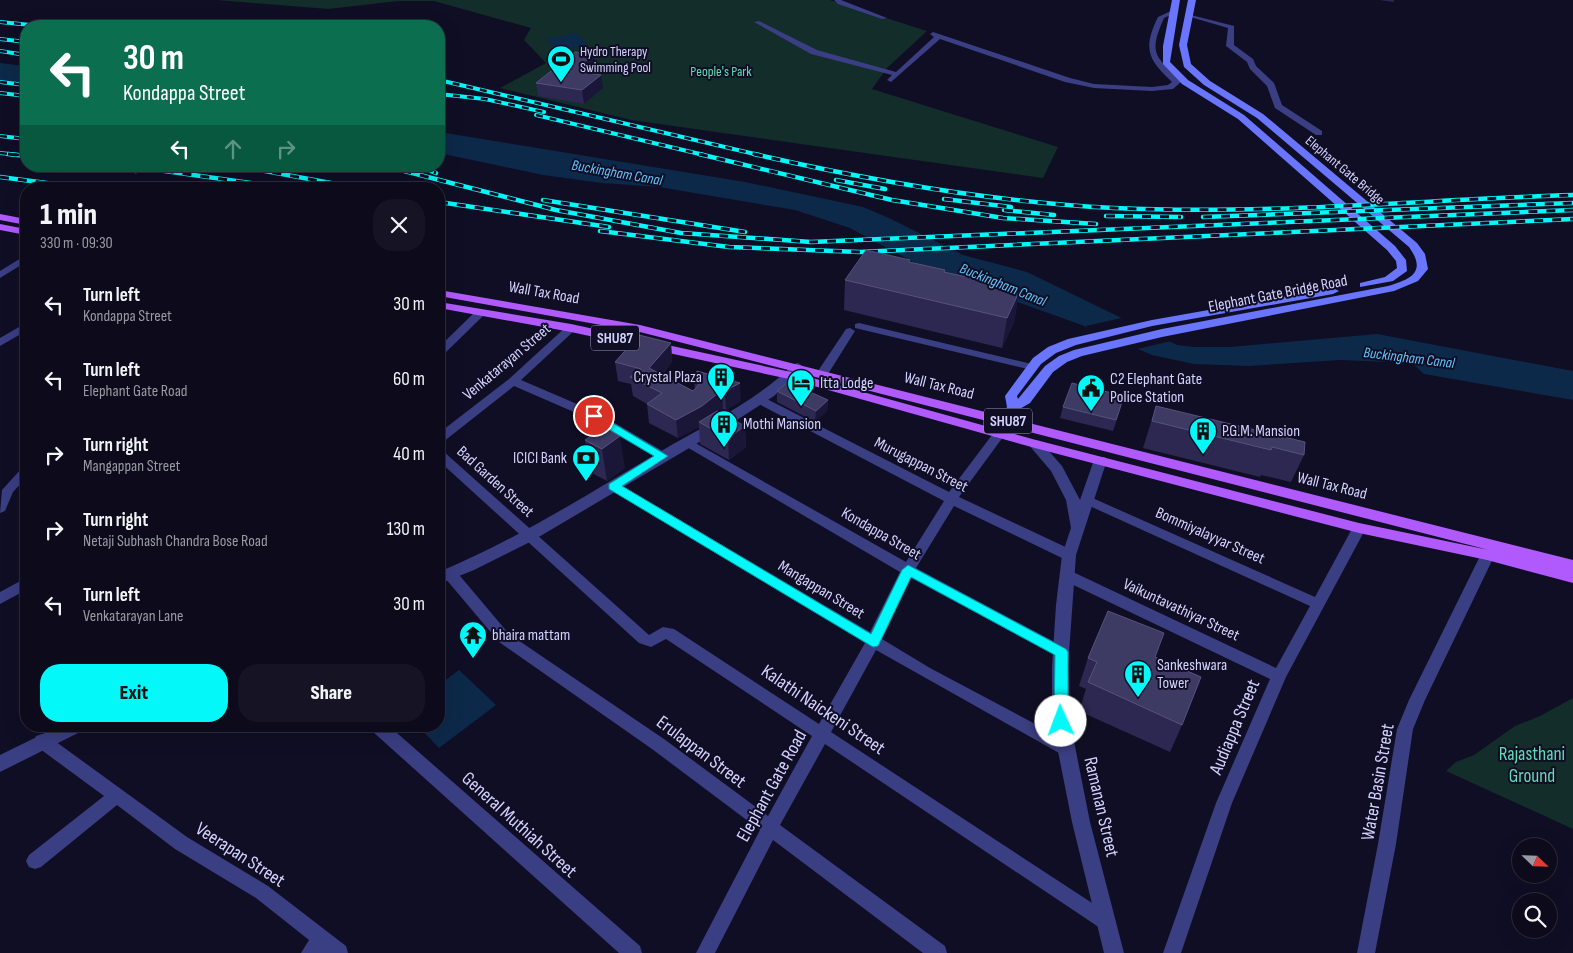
<!DOCTYPE html>
<meta charset="utf-8">
<style>
body{margin:0;font-family:"Sofia Sans Condensed",sans-serif;background:#151324;color:#f1f3f6;height:100vh;display:flex;flex-direction:column;font-size:19px;white-space:nowrap}
*{box-sizing:border-box;margin:0}
p{font-size:16px;color:#9a9aa3}
.icon{flex:none;width:28px;height:28px;fill:none;stroke:currentColor;stroke-width:2;stroke-linecap:round;stroke-linejoin:round}
.map{position:relative;flex:1;overflow:hidden}
.details{position:absolute;left:20px;top:182px;width:425px;height:550px;display:flex;flex-direction:column;background:#0c0a1b;border-radius:20px;box-shadow:0 5px 20px #0002,0 0 0 1px #2c2b3a}
.details>*{flex:none}
.hud{position:absolute;left:20px;top:20px;width:425px;height:152px;border-radius:20px;box-shadow:0 5px 20px #0002,0 0 0 1px #2c2b3a;background:#0b6e4f;color:#fff;overflow:hidden}
.needle{width:32px;rotate:113deg}
.tools{position:absolute;left:1512px;top:838px;display:grid;gap:10px}
.tools a{display:grid;place-items:center;width:45px;height:45px;border-radius:50%;background:#0c0a1b;box-shadow:0 5px 20px #0002,0 0 0 1px #2c2b3a;font-size:25px}
.pin{position:absolute;display:grid;place-items:center;width:42px;height:42px;color:#fff;margin:-21px;border:2px solid #fff;border-radius:50%;box-shadow:0 1px 5px #0007}
.me{position:absolute;width:55px;margin:-28px;rotate:358deg;stroke-linejoin:round;filter:drop-shadow(0 0 4px #0008)}
.turn{display:flex;align-items:center;gap:18px;height:105px;padding:0 20px;font-size:22px}
.turn .icon{width:65px;height:65px;stroke-width:2.5}
.turn b{display:block;font-size:35px;line-height:42px}
.lanes{display:flex;align-items:center;height:48px;padding:0 20px;background:#0003;justify-content:center;gap:25px;direction:ltr}
.lanes .off{opacity:.35}
.round{display:grid;place-items:center;flex:none;width:52px;height:52px;border-radius:20px;background:#151324}
.summary{display:flex;align-items:center;justify-content:space-between;height:85px;padding:0 20px}
h1{font-size:30px;font-weight:800;line-height:38px}
.cta{display:flex;gap:10px;margin-top:auto;padding:10px 20px}
.cta a{flex:1;height:58px;border-radius:20px;background:#03f8f9;color:#111;font-size:20px;font-weight:800;line-height:58px;text-align:center}
.cta a+a{background:#151324;color:#f1f3f6}
ul{padding:0;list-style:none}
li{display:flex;align-items:center;gap:15px;height:75px;padding:0 20px}
li div{flex:1}
li b{display:block;font-size:19px}
li em{font-style:normal}
.map>svg:first-child{display:block}
.green{fill:#122d2a}
.water{fill:#0d2949}
.pier{fill:#100e24}
.lines{fill:none;stroke-linecap:round;stroke-linejoin:round}
.minor{fill:#3a3e82;fill-rule:evenodd}
.tertiary{fill:#3a3e82;fill-rule:evenodd}
.secondary{fill:#6a75fd;fill-rule:evenodd}
.primary{fill:#b05afd;fill-rule:evenodd}
.rail-far1-casing{stroke:#03f8f9;stroke-width:4}
.rail-casing{stroke:#03f8f9;stroke-width:4.5}
.rail-far1{stroke:#100e24;stroke-width:2.5;stroke-dasharray:7;stroke-linecap:butt}
.rail{stroke:#100e24;stroke-width:3;stroke-dasharray:9;stroke-linecap:butt}
.wall{fill:#2c2851}
.shaded-wall{fill:#191637}
.building{fill:#3d3a64;stroke:#55527c}
.route{fill:#03f8f9;stroke:#02a1a2}
.labels{text-anchor:middle;dominant-baseline:central;stroke-width:4;stroke-linejoin:round;paint-order:stroke}
.far-poi-label{font-size:14px;fill:#d2d2fe;stroke:#100e24;text-anchor:start}
.far-park-label{font-size:14px;fill:#5edeb2;stroke:#100e24}
.far-street-label{font-size:14px;fill:#d2d2fe;stroke:#100e24}
.far-water-label{font-size:15px;font-style:italic;fill:#61c4fd;stroke:#100e24}
.shield{fill:#100e24;stroke:#9897bd;stroke-width:1}
.shield-label{font-size:15px;font-weight:bold;fill:#d2d2fe}
.street-label{font-size:16px;fill:#d2d2fe;stroke:#100e24}
.poi-label{font-size:16px;fill:#d2d2fe;stroke:#100e24;text-anchor:start}
.near-street-label{font-size:19px;fill:#d2d2fe;stroke:#100e24}
.near-park-label{font-size:19px;fill:#5edeb2;stroke:#100e24}
</style>
<div class="map">
<svg width="1573" height="953" viewBox="0 0 1573 953">
<rect width="100%" height="100%" fill="#100e24"/>
<path class="green" d="M 217,0 L 830,0 L 927,31 L 887,68 L 872,89 L 1058,147 L 1043,178 L 631,120 L 500,88 L 546,63 L 524,40 L 531,28 L 434,1 L 398,1 L 328,9 Z
M 1573,698 L 1573,829 L 1446,771 L 1456,762 L 1474,755 L 1515,726 L 1540,716 Z"/>
<path class="water" d="M 577,33 L 588,45 L 556,51 L 546,39 Z
M 0,63 L 26,66 L 26,83 L 0,80 Z
M 439,132 L 745,182 L 863,207 L 889,218 L 963,255 L 1027,272 L 1177,345 L 1194,347 L 1230,347 L 1377,334 L 1573,371 L 1573,400 L 1424,374 L 1412,363 L 1340,360 L 1249,366 L 1194,364 L 1152,355 L 1079,324 L 928,270 L 850,228 L 795,210 L 659,187 L 602,183 L 543,175 L 439,153 Z
M 459,670 L 496,705 L 439,748 L 418,726 L 439,726 L 439,685 Z"/>
<path class="pier" d="M 1126,317 L 1166,337 L 1171,341 L 1133,350 L 1091,332 L 1086,326 Z"/>
<g class="lines">
<path class="minor" d="M 834,0 L 841,0 L 887,18 L 882,19 L 838,4 Z
M 1173,10 L 1175,11 L 1175,13 L 1164,18 C 1147,56 1157,56 1181,82 L 1173,89 L 1152,91 L 1094,88 L 1065,82 L 940,39 L 891,82 L 887,80 L 892,75 L 811,54 L 754,22 L 759,21 L 817,50 L 896,72 L 934,37 L 930,34 L 933,32 L 1070,78 L 1094,84 L 1152,87 L 1168,85 L 1172,82 C 1147,59 1143,48 1158,17 Z
M 1187,14 L 1234,26 L 1234,45 L 1253,59 L 1256,66 L 1274,83 L 1282,105 L 1322,131 L 1322,135 L 1316,135 L 1275,108 L 1267,86 L 1250,69 L 1247,62 L 1226,46 L 1228,28 L 1187,16 Z
M 26,255 L 26,262 L 0,278 L 0,271 Z
M 480,310 L 484,311 L 484,315 L 443,355 L 439,356 L 439,347 L 476,311 Z
M 26,323 L 26,331 L 0,346 L 0,338 Z
M 859,323 L 1032,364 L 1038,367 L 1032,370 L 855,328 L 855,324 Z
M 571,325 L 576,328 L 575,330 L 521,380 L 598,413 L 666,453 L 668,456 L 666,459 L 658,459 L 590,419 L 514,386 L 443,442 L 439,443 L 439,433 L 509,379 L 567,326 Z
M 850,328 L 855,331 L 828,374 L 822,377 L 818,376 L 816,374 L 846,329 Z
M 759,395 L 949,492 L 995,431 L 1003,431 L 1005,434 L 1003,437 L 959,497 L 1074,551 L 1076,555 L 1074,559 L 1064,559 L 954,506 L 916,568 L 1066,648 L 1068,652 L 1066,656 L 1061,658 L 1056,656 L 911,578 L 882,639 L 930,668 L 1071,743 L 1073,748 L 1071,753 L 1065,755 L 1059,753 L 876,650 L 831,732 L 1112,916 L 1115,922 L 1112,928 L 1106,931 L 1100,928 L 825,744 L 780,825 L 945,946 L 947,953 L 923,953 L 773,840 L 715,953 L 696,953 L 760,830 L 652,749 L 499,642 L 445,578 L 443,574 L 445,570 L 455,570 L 509,634 L 664,739 L 768,816 L 812,736 L 666,639 L 651,647 L 639,643 L 439,461 L 439,450 L 443,451 L 649,635 L 663,627 L 674,629 L 819,724 L 865,643 L 609,489 L 607,486 L 609,483 L 617,483 L 870,632 L 900,572 L 680,443 L 686,439 L 690,440 L 906,562 L 944,501 L 755,402 L 753,399 L 755,396 Z
M 26,467 L 26,478 L 13,492 L 5,511 L 0,513 L 2,490 L 22,468 Z
M 1088,496 L 1315,597 L 1354,525 L 1364,525 L 1366,528 L 1286,677 L 1232,803 L 1181,953 L 1163,953 L 1216,803 L 1270,679 L 1063,580 L 1061,576 L 1063,572 L 1073,572 L 1276,668 L 1310,606 L 1083,503 L 1082,500 L 1083,497 Z
M 1492,541 L 1497,543 L 1499,546 L 1425,700 L 1413,729 L 1396,844 L 1375,953 L 1357,953 L 1378,844 L 1397,729 L 1409,700 L 1485,546 L 1487,543 Z
M 26,578 L 26,590 L 0,604 L 0,592 Z
M 370,726 L 389,726 L 640,946 L 642,953 L 619,953 L 372,731 Z
M 42,734 L 48,736 L 187,837 L 268,886 L 346,946 L 348,953 L 301,953 L 309,940 L 256,898 L 175,849 L 117,805 L 41,867 L 35,869 L 29,867 L 26,861 L 29,855 L 104,796 L 36,746 L 34,741 L 36,736 Z"/>
<path class="tertiary" d="M 798,363 L 804,367 L 774,396 L 740,418 L 532,541 L 474,570 L 439,584 L 439,572 C 516,540 586,495 658,453 C 705,425 754,403 794,364 Z
M 1035,440 L 1040,441 L 1062,466 L 1080,500 L 1095,457 L 1105,457 L 1107,460 L 1076,555 L 1068,667 L 1070,721 L 1090,822 L 1124,953 L 1104,953 L 1072,822 L 1052,721 L 1052,667 L 1056,605 L 1062,555 L 1071,528 L 1066,500 L 1051,471 L 1028,444 Z
M 59,726 L 84,726 L 82,731 L 0,772 L 0,755 Z"/>
<path class="secondary" d="M 1172,0 L 1180,0 L 1170,62 L 1188,80 L 1244,115 L 1395,246 L 1406,260 L 1407,271 L 1393,281 L 1360,287 L 1360,283 L 1385,277 L 1397,268 L 1396,261 L 1387,250 L 1238,119 L 1182,84 L 1163,64 L 1163,46 Z
M 1188,0 L 1196,0 L 1187,45 L 1191,64 L 1210,81 L 1263,114 L 1417,243 L 1425,254 L 1428,269 L 1418,281 L 1394,291 L 1162,337 L 1082,356 L 1067,362 L 1053,372 L 1030,403 L 1018,410 L 1004,437 L 994,437 L 992,434 L 1007,407 L 1005,396 L 1033,358 L 1048,347 L 1068,339 L 1152,320 L 1333,288 L 1339,291 L 1333,294 L 1152,326 L 1076,345 L 1056,353 L 1041,364 L 1017,396 L 1018,399 L 1045,366 L 1059,356 L 1074,350 L 1162,329 L 1388,286 C 1411,279 1427,272 1409,247 L 1257,118 L 1204,85 L 1184,67 L 1179,45 Z"/>
<path class="primary" d="M 0,214 L 26,219 L 26,225 L 0,220 Z
M 0,224 L 26,229 L 26,235 L 0,230 Z
M 439,290 L 640,325 L 1573,560 L 1573,583 L 1487,560 L 1359,533 L 1035,448 L 789,379 L 571,332 L 439,308 L 439,302 L 571,324 L 791,372 L 1036,440 L 1359,523 L 1489,550 L 640,332 L 439,296 Z"/>
<g class="rail-far1-casing">
<path id="rail-far1" d="M 0,22 L 41,26
M 0,39 L 26,42
M 0,51 L 26,55
M 439,80 L 759,155
M 0,82 L 26,85
M 0,93 L 26,96
M 439,94 L 485,99 L 544,112
M 536,115 L 704,155
M 0,136 L 26,139
M 0,153 L 19,155"/>
</g>
<g class="rail-casing">
<path id="rail" d="M 8,154 L 26,156
M 699,154 L 892,200 L 1003,218 L 1096,224
M 754,154 C 872,181 992,202 1114,208 C 1266,215 1420,200 1573,195
M 102,166 L 136,171
M 129,166 L 293,189
M 237,166 L 364,189
M 385,166 L 556,210 L 681,233 L 811,242 L 1573,210
M 417,166 L 436,173
M 0,177 L 93,189
M 836,180 L 885,189
M 944,199 L 1011,207
M 543,200 L 745,232
M 439,202 L 609,227
M 1004,210 L 1054,215
M 1106,216 L 1181,217
M 1203,217 L 1573,203
M 600,231 L 729,247 L 860,252 L 1573,219"/>
</g>
<use href="#rail-far1" class="rail-far1"/>
<use href="#rail" class="rail"/>
</g>
<path class="wall" d="M 1379,0 L 1394,0 L 1394,2 Z
M 596,68 L 589,73 L 603,88 L 584,104 L 538,96 L 536,83 Z
M 910,262 L 945,270 L 945,272 L 984,284 L 1019,292 L 1014,322 L 1002,348 L 844,310 L 845,280 Z
M 671,343 L 672,362 L 662,375 L 693,391 L 695,389 L 694,379 L 697,371 L 741,401 L 726,410 L 723,409 L 719,412 L 745,426 L 746,447 L 729,460 L 700,444 L 699,427 L 678,438 L 649,423 L 647,404 L 633,396 L 631,384 L 618,381 L 615,362 Z
M 777,391 L 828,400 L 827,411 L 815,422 L 777,402 Z
M 1156,406 L 1304,455 L 1291,482 L 1261,475 L 1260,477 L 1143,448 Z
M 1063,407 L 1121,407 L 1113,431 L 1060,418 Z
M 604,433 L 625,468 L 607,481 L 590,472 L 585,440 Z
M 1155,657 L 1182,725 L 1170,752 L 1079,711 L 1086,689 L 1079,686 L 1088,658 Z"/>
<path class="shaded-wall" d="M 594,54 L 596,68 L 589,73 L 583,85 L 582,64 Z
M 601,75 L 603,88 L 584,104 L 582,90 Z
M 1019,292 L 1014,322 L 1002,348 L 1007,318 Z
M 671,343 L 672,362 L 651,387 L 649,368 Z
M 740,383 L 741,401 L 726,410 L 725,391 Z
M 722,390 L 723,409 L 704,425 L 699,422 L 699,427 L 678,438 L 676,420 Z
M 828,400 L 827,411 L 815,422 L 816,411 Z
M 745,426 L 746,447 L 729,460 L 728,438 Z
M 620,436 L 625,468 L 607,481 L 602,449 Z"/>
<path class="building" d="M 575,52 L 594,54 L 582,64 L 588,65 L 582,72 L 601,75 L 582,90 L 536,83 Z
M 866,250 L 910,260 L 909,262 L 945,270 L 944,272 L 985,281 L 983,284 L 1019,292 L 1007,318 L 845,280 Z
M 639,335 L 671,343 L 649,368 L 693,391 L 701,382 L 694,379 L 697,371 L 740,383 L 725,391 L 722,390 L 702,406 L 676,420 L 647,404 L 662,393 L 630,377 L 641,369 L 615,362 Z
M 788,382 L 828,400 L 816,411 L 777,391 Z
M 1072,383 L 1124,396 L 1116,420 L 1063,407 Z
M 1156,406 L 1305,442 L 1304,455 L 1272,447 L 1271,450 L 1152,421 Z
M 717,411 L 745,426 L 728,438 L 699,422 Z
M 609,430 L 620,436 L 602,449 L 585,440 L 599,431 L 604,433 Z
M 1108,611 L 1164,633 L 1155,657 L 1201,677 L 1182,725 L 1088,682 L 1097,662 L 1088,658 Z"/>
<path class="route" d="M 594,412 L 668,456 L 622,486 L 871,634 L 902,570 L 908,565 L 1066,649 L 1068,652 L 1068,721 L 1066,725 L 1061,727 L 1056,725 L 1054,721 L 1055,655 L 911,577 L 878,646 L 873,647 L 609,489 L 609,484 L 654,456 L 590,418 L 590,413 Z"/>
<defs>
<g id="stadium-pin" transform="scale(1.4375)"><path d="M0 17L-7.5 6A9.5 9.5 0 1 1 7.5 6Z" fill="#03f8f9" stroke="#100e24"/><path d="M0-5a6.5 5 0 1 0 0 10a6.5 5 0 1 0 0-10ZM-3.5-1.8h7v3.6h-7Z" fill="#111"/></g>
<g id="building-pin" transform="scale(1.4375)"><path d="M0 17L-7.5 6A9.5 9.5 0 1 1 7.5 6Z" fill="#03f8f9" stroke="#100e24"/><path d="M-4-6H4V6H1V3H-1V6H-4ZM-2.5-4.3h1.7v1.8h-1.7ZM.8-4.3h1.7v1.8H.8ZM-2.5-1h1.7V.8h-1.7ZM.8-1h1.7V.8H.8Z" fill="#111"/></g>
<g id="hotel-pin" transform="scale(1.4375)"><path d="M0 17L-7.5 6A9.5 9.5 0 1 1 7.5 6Z" fill="#03f8f9" stroke="#100e24"/><path d="M-6-4.5h1.5V1H6V5H4.5V3h-9V5H-6ZM-4 0a1.8 1.8 0 1 1 3.6 0ZM.5 0V-2.5h3Q6-2.5 6 0Z" fill="#111"/></g>
<g id="civic-pin" transform="scale(1.4375)"><path d="M0 17L-7.5 6A9.5 9.5 0 1 1 7.5 6Z" fill="#03f8f9" stroke="#100e24"/><path d="M-.6-6.5H3V-4.5H.6V-3L4-1V1h2V6H-6V1h2V-1L-.6-3ZM-1.2 2.5V6h2.4V2.5Z" fill="#111"/></g>
<g id="bank-pin" transform="scale(1.4375)"><path d="M0 17L-7.5 6A9.5 9.5 0 1 1 7.5 6Z" fill="#03f8f9" stroke="#100e24"/><path d="M-6-4H6V4H-6ZM0-2.3a2.3 2.3 0 1 0 0 4.6a2.3 2.3 0 1 0 0-4.6Z" fill="#111"/></g>
<g id="temple-pin" transform="scale(1.4375)"><path d="M0 17L-7.5 6A9.5 9.5 0 1 1 7.5 6Z" fill="#03f8f9" stroke="#100e24"/><path d="M0-6L5-2H3V0L6.5 2.5H4V6H1.5V3h-3V6H-4V2.5H-6.5L-3 0V-2H-5Z" fill="#111"/></g>
</defs>
<g fill-rule="evenodd">
<use href="#stadium-pin" x="561" y="59"/>
<use href="#building-pin" x="721" y="377"/>
<use href="#hotel-pin" x="801" y="383"/>
<use href="#civic-pin" x="1091" y="388"/>
<use href="#building-pin" x="724" y="424"/>
<use href="#building-pin" x="1203" y="431"/>
<use href="#bank-pin" x="586" y="458"/>
<use href="#temple-pin" x="473" y="635"/>
<use href="#building-pin" x="1138" y="674"/>
</g>
<g class="labels">
<g class="far-poi-label">
<text x="580" y="51">Hydro Therapy<tspan x="580" dy="16">Swimming Pool</tspan></text>
</g>
<g class="far-park-label">
<text x="721" y="71">People's Park</text>
</g>
<g class="far-street-label">
<text transform="translate(1345 170) rotate(40)">Elephant Gate Bridge</text>
</g>
<g class="far-water-label">
<text transform="translate(617 173) rotate(10)">Buckingham Canal</text>
<text transform="translate(1003 285) rotate(22)">Buckingham Canal</text>
<text transform="translate(1409 358) rotate(7)">Buckingham Canal</text>
</g>
<g class="shield">
<rect x="591" y="325.5" width="48" height="25" rx="4"/>
<rect x="984" y="408.5" width="48" height="25" rx="4"/>
</g>
<g class="shield-label">
<text x="615" y="338">SHU87</text>
<text x="1008" y="421">SHU87</text>
</g>
<g class="street-label">
<text transform="translate(544 293) rotate(10)">Wall Tax Road</text>
<text transform="translate(1278 294) rotate(-11)">Elephant Gate Bridge Road</text>
<text transform="translate(507 362) rotate(-40)">Venkatarayan Street</text>
<text transform="translate(939 386) rotate(14)">Wall Tax Road</text>
<text transform="translate(921 465) rotate(27)">Murugappan Street</text>
<text transform="translate(495 482) rotate(42)">Bad Garden Street</text>
<text transform="translate(1332 486) rotate(14)">Wall Tax Road</text>
<text transform="translate(881 534) rotate(30)">Kondappa Street</text>
<text transform="translate(1210 536) rotate(24)">Bommiyalayyar Street</text>
<text transform="translate(821 590) rotate(31)">Mangappan Street</text>
<text transform="translate(1181 610) rotate(25)">Vaikuntavathiyar Street</text>
</g>
<g class="poi-label">
<text x="702" y="377" text-anchor="end">Crystal Plaza</text>
<text x="1110" y="379">C2 Elephant Gate<tspan x="1110" dy="18">Police Station</tspan></text>
<text x="820" y="383">Itta Lodge</text>
<text x="743" y="424">Mothi Mansion</text>
<text x="1222" y="431">P.G.M. Mansion</text>
<text x="567" y="458" text-anchor="end">ICICI Bank</text>
<text x="492" y="635">bhaira mattam</text>
<text x="1157" y="665">Sankeshwara<tspan x="1157" dy="18">Tower</tspan></text>
</g>
<g class="near-street-label">
<text transform="translate(823 710) rotate(34)">Kalathi Naickeni Street</text>
<text transform="translate(1235 727) rotate(-67)">Audiappa Street</text>
<text transform="translate(701 752) rotate(37)">Erulappan Street</text>
<text transform="translate(1378 782) rotate(-80)">Water Basin Street</text>
<text transform="translate(772 786) rotate(-61)">Elephant Gate Road</text>
<text transform="translate(1101 807) rotate(77)">Ramanan Street</text>
<text transform="translate(519 825) rotate(42)">General Muthiah Street</text>
<text transform="translate(240 855) rotate(33)">Veerapan Street</text>
</g>
<g class="near-park-label">
<text x="1532" y="754">Rajasthani<tspan x="1532" dy="22">Ground</tspan></text>
</g>
</g>
</svg>
<div class="tools">
<a><svg class="needle" viewBox="-14 -14 28 28"><path d="M0-13l5 13h-10z" fill="#e53935"/><path d="M0 13l5-13h-10z" fill="#9a9aa3"/></svg></a>
<a><svg class="icon" aria-label="search" viewBox="0 0 24 24"><circle cx="10" cy="10" r="6"/><path d="M15 15l6 6"/></svg></a>
</div>
<div class="pin" style="left:594px;top:416px;background:#d93025"><svg class="icon" aria-label="arrive" viewBox="0 0 24 24"><path d="M6 21V4h12l-3 4 3 4H6"/></svg></div>
<svg class="me" style="left:1061px;top:721px" viewBox="-20 -20 40 40"><circle r="19" fill="#fff"/><path d="M0-13L10 11 0 6-10 11z" fill="#03f8f9"/></svg>
<div class="hud">
<div class="turn"><svg class="icon" aria-label="left" viewBox="0 0 24 24"><path d="M17 20v-9H6M10 6l-5 5 5 5"/></svg><div><b>30 m</b>Kondappa Street</div></div>
<div class="lanes"><svg class="icon" aria-label="left" viewBox="0 0 24 24"><path d="M17 20v-9H6M10 6l-5 5 5 5"/></svg><svg class="icon off" aria-label="ahead" viewBox="0 0 24 24"><path d="M12 20V5M6 11l6-6 6 6"/></svg><svg class="icon off" aria-label="right" viewBox="0 0 24 24"><path d="M7 20v-9h11M14 6l5 5-5 5"/></svg></div>
</div>
<section class="details">
<div class="summary"><div><h1>1 min</h1><p>330 m · 09:30</p></div><a class="round"><svg class="icon" aria-label="close" viewBox="0 0 24 24"><path d="M6 6l12 12M18 6L6 18"/></svg></a></div>
<ul>
<li><svg class="icon" aria-label="left" viewBox="0 0 24 24"><path d="M17 20v-9H6M10 6l-5 5 5 5"/></svg><div><b>Turn left</b><p>Kondappa Street</p></div><em>30 m</em></li>
<li><svg class="icon" aria-label="left" viewBox="0 0 24 24"><path d="M17 20v-9H6M10 6l-5 5 5 5"/></svg><div><b>Turn left</b><p>Elephant Gate Road</p></div><em>60 m</em></li>
<li><svg class="icon" aria-label="right" viewBox="0 0 24 24"><path d="M7 20v-9h11M14 6l5 5-5 5"/></svg><div><b>Turn right</b><p>Mangappan Street</p></div><em>40 m</em></li>
<li><svg class="icon" aria-label="right" viewBox="0 0 24 24"><path d="M7 20v-9h11M14 6l5 5-5 5"/></svg><div><b>Turn right</b><p>Netaji Subhash Chandra Bose Road</p></div><em>130 m</em></li>
<li><svg class="icon" aria-label="left" viewBox="0 0 24 24"><path d="M17 20v-9H6M10 6l-5 5 5 5"/></svg><div><b>Turn left</b><p>Venkatarayan Lane</p></div><em>30 m</em></li>
</ul>
<div class="cta"><a>Exit</a><a>Share</a></div>
</section>
</div>
